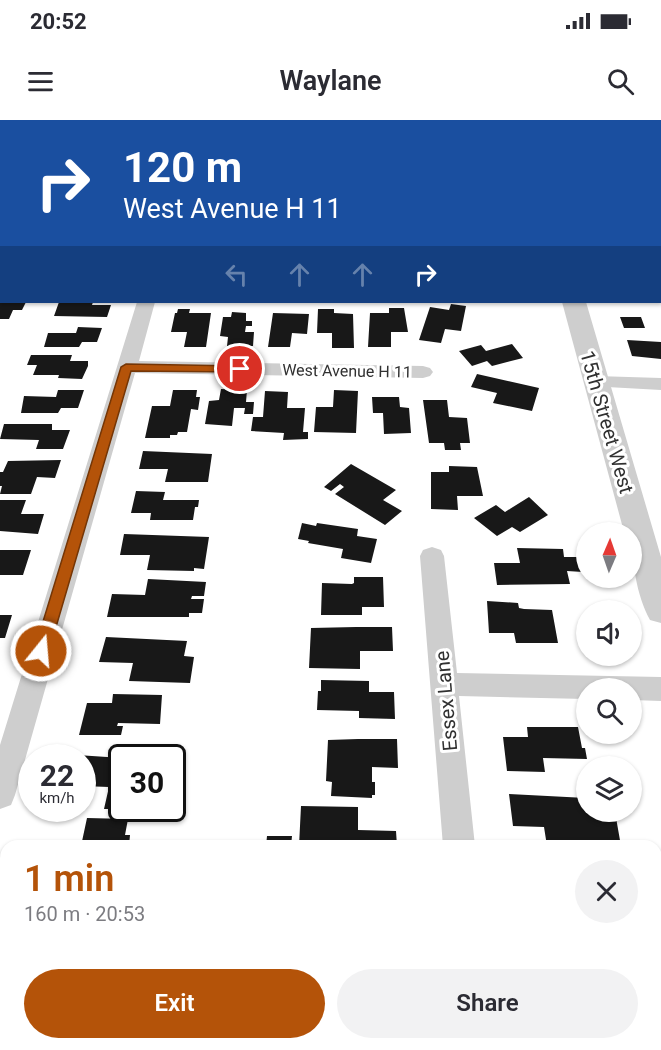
<!DOCTYPE html>
<meta charset="utf-8">
<style>
body{margin:0;font-family:Roboto,sans-serif;background:#f2f2f3;color:#2b2b33;height:100vh;display:flex;flex-direction:column;font-size:22px;white-space:nowrap}
*{box-sizing:border-box;margin:0}
p{font-size:20px;color:#7c7c81}
.icon{flex:none;width:33px;height:33px;fill:none;stroke:currentColor;stroke-width:2;stroke-linecap:round;stroke-linejoin:round}
.map{position:relative;flex:1;overflow:hidden}
.side{position:absolute;left:0px;top:720px;width:662px;height:210px;display:flex;flex-direction:column;background:#fff;border-radius:18px 18px 0 0;box-shadow:0 2px 4px #0004}
.side>*{flex:none}
.top-card{position:absolute;left:0px;top:0px;width:662px;height:183px;box-shadow:0 2px 4px #0004;background:#1a4fa0;color:#fff;overflow:hidden}
.needle{width:39px;rotate:2deg}
.buttons{position:absolute;left:576px;top:402px;display:grid;gap:12px}
.buttons a{display:grid;place-items:center;width:66px;height:66px;border-radius:50%;background:#fff;box-shadow:0 2px 4px #0004;font-size:30px}
.speed{position:absolute;left:18px;top:624px;display:flex;gap:12px;font-size:30px;font-weight:700;text-align:center}
.speed>*{display:grid;place-content:center;width:78px;height:78px;border-radius:50%;background:#fff;box-shadow:0 2px 4px #0004;line-height:1}
.speed small{font-size:15px;font-weight:400}
.speed .limit{border:3px solid #111;border-radius:9px;background:#fff;color:#111}
.pin{position:absolute;display:grid;place-items:center;width:51px;height:51px;color:#fff;margin:-26px;border:3px solid #fff;border-radius:50%;box-shadow:0 2px 6px #0007}
.me{position:absolute;width:66px;margin:-33px;rotate:17deg;stroke-linejoin:round;filter:drop-shadow(0 0 4px #0008)}
.turn{display:flex;align-items:center;gap:21px;height:126px;padding:0 24px;font-size:27px}
.turn .icon{width:78px;height:78px;stroke-width:2.5}
.turn b{display:block;font-size:42px;line-height:51px}
.lanes{display:flex;align-items:center;height:57px;padding:0 24px;background:#0003;justify-content:center;gap:30px;direction:ltr}
.lanes .off{opacity:.35}
.round{display:grid;place-items:center;flex:none;width:63px;height:63px;border-radius:32px;background:#f2f2f3}
.head{display:flex;align-items:center;justify-content:space-between;height:102px;padding:0 24px}
h1{font-size:36px;font-weight:600;line-height:45px;color:#b45309}
.primary-button{display:flex;gap:12px;margin-top:auto;padding:12px 24px}
.primary-button a{flex:1;height:69px;border-radius:36px;background:#b45309;color:#fff;font-size:24px;font-weight:600;line-height:69px;text-align:center}
.primary-button a+a{background:#f2f2f3;color:#2b2b33}
.status{display:flex;justify-content:space-between;align-items:center;height:42px;padding:0 30px;background:#fff;direction:ltr}
.status svg{height:16px;fill:currentColor}
header{display:flex;justify-content:space-between;align-items:center;height:78px;padding:0 24px;background:#fff;font-size:27px;font-weight:600}
.map>svg:first-child{display:block}
.building{fill:#181818}
.lines{fill:none;stroke-linecap:round;stroke-linejoin:round}
.minor{fill:#cecece;fill-rule:evenodd}
.tertiary{fill:#cecece;fill-rule:evenodd}
.route{fill:#b45309;stroke:#753606;stroke-width:1.5}
.labels{text-anchor:middle;dominant-baseline:central;stroke-width:6;stroke-linejoin:round;paint-order:stroke}
.far-street-label{font-size:16px;fill:#313131;stroke:#fff}
.street-label{font-size:20px;fill:#313131;stroke:#fff}
</style>
<div class="status"><b>20:52</b><svg viewBox="0 0 49 12"><path d="M0 12V9h3v3zM5 12V6h3v6zM10 12V3h3v9zM15 12V0h3v12zM26 1h20v11H26zM47 4h2v5h-2z"/></svg></div>
<header><svg class="icon" aria-label="menu" viewBox="0 0 24 24"><path d="M4 6h16M4 12h16M4 18h16"/></svg>Waylane<svg class="icon" aria-label="search" viewBox="0 0 24 24"><circle cx="10" cy="10" r="6"/><path d="M15 15l6 6"/></svg></header>
<div class="map">
<svg width="661" height="930" viewBox="0 0 661 930">
<rect width="100%" height="100%" fill="#fff"/>
<path class="building" d="M 0,182 L 26,182 L 22,190 L 13,190 L 9,199 L 0,199 Z
M 59,182 L 93,182 L 92,185 L 111,185 L 107,197 L 54,196 Z
M 451,184 L 466,186 L 461,211 L 445,209 L 441,223 L 419,220 L 430,187 L 449,190 Z
M 389,188 L 404,188 L 408,212 L 391,212 L 391,227 L 368,227 L 370,193 L 389,193 Z
M 178,189 L 190,189 L 189,193 L 211,193 L 206,227 L 184,227 L 187,212 L 171,212 L 175,193 L 177,193 Z
M 318,189 L 334,189 L 334,193 L 353,194 L 354,228 L 332,228 L 332,213 L 317,213 Z
M 232,192 L 246,193 L 246,201 L 252,201 L 252,206 L 246,206 L 245,212 L 254,212 L 253,226 L 227,226 L 228,217 L 220,216 L 223,197 L 231,197 Z
M 273,193 L 309,194 L 307,214 L 292,213 L 290,227 L 268,227 Z
M 620,197 L 641,197 L 645,208 L 624,208 Z
M 78,207 L 102,208 L 97,222 L 82,222 L 79,227 L 44,227 L 48,213 L 76,213 Z
M 627,220 L 661,222 L 661,239 L 632,236 Z
M 512,224 L 523,238 L 492,246 L 487,241 L 472,246 L 459,231 L 481,225 L 486,231 Z
M 31,235 L 72,235 L 70,241 L 88,241 L 88,246 L 82,259 L 58,258 L 59,255 L 33,255 L 37,245 L 27,245 Z
M 477,254 L 539,268 L 532,291 L 493,283 L 497,273 L 471,267 Z
M 221,269 L 247,270 L 246,282 L 254,282 L 253,294 L 244,294 L 245,288 L 234,288 L 232,306 L 205,304 L 209,281 L 219,280 Z
M 58,270 L 84,270 L 78,288 L 61,288 L 58,293 L 21,293 L 24,276 L 56,277 Z
M 173,270 L 197,270 L 196,277 L 200,277 L 198,290 L 191,289 L 187,312 L 178,312 L 177,315 L 170,315 L 170,318 L 145,318 L 152,286 L 170,286 Z
M 334,270 L 358,271 L 356,313 L 314,312 L 316,287 L 333,287 Z
M 265,271 L 288,272 L 287,288 L 305,288 L 303,312 L 308,312 L 308,319 L 283,320 L 284,313 L 251,311 L 253,297 L 263,297 Z
M 372,277 L 399,277 L 400,287 L 409,288 L 411,313 L 384,314 L 383,293 L 373,293 Z
M 423,280 L 447,280 L 449,297 L 467,298 L 470,323 L 460,323 L 461,330 L 445,330 L 444,323 L 429,323 Z
M 4,304 L 52,304 L 52,310 L 70,310 L 63,329 L 36,329 L 39,320 L 0,319 Z
M 143,331 L 212,334 L 208,362 L 165,362 L 168,349 L 139,349 Z
M 61,340 L 55,358 L 37,357 L 31,374 L 0,374 L 2,366 L 0,366 L 0,352 L 3,352 L 8,341 Z
M 351,344 L 396,370 L 383,380 L 402,391 L 385,405 L 335,374 L 344,367 L 340,364 L 331,371 L 324,367 Z
M 449,346 L 477,347 L 483,376 L 457,376 L 458,390 L 431,389 L 431,352 L 449,352 Z
M 136,371 L 165,372 L 163,380 L 199,380 L 198,387 L 195,387 L 193,400 L 150,400 L 151,393 L 131,393 Z
M 529,377 L 548,395 L 520,412 L 512,407 L 497,416 L 474,398 L 496,385 L 505,392 Z
M 0,380 L 26,380 L 21,394 L 44,394 L 38,414 L 0,411 Z
M 302,403 L 316,406 L 317,403 L 358,409 L 357,416 L 377,419 L 371,443 L 341,438 L 343,429 L 308,423 L 309,421 L 298,419 Z
M 124,414 L 209,417 L 204,449 L 194,448 L 194,451 L 147,450 L 150,435 L 120,435 Z
M 517,428 L 563,429 L 564,437 L 579,437 L 583,452 L 567,451 L 570,464 L 497,465 L 494,443 L 520,443 Z
M 0,430 L 31,430 L 23,455 L 0,455 Z
M 354,457 L 383,457 L 384,487 L 362,487 L 362,495 L 321,495 L 322,463 L 352,464 L 354,463 Z
M 148,459 L 206,462 L 204,476 L 192,476 L 191,479 L 204,479 L 202,493 L 189,493 L 189,497 L 107,497 L 112,474 L 145,475 Z
M 487,481 L 518,483 L 519,488 L 524,489 L 552,490 L 558,523 L 516,523 L 514,513 L 489,513 Z
M 0,495 L 12,495 L 5,518 L 0,518 Z
M 356,507 L 392,507 L 393,531 L 360,531 L 360,549 L 309,548 L 311,508 Z
M 106,517 L 187,521 L 184,536 L 194,537 L 190,563 L 129,561 L 133,543 L 99,542 Z
M 321,560 L 369,561 L 369,572 L 394,572 L 395,599 L 359,598 L 359,591 L 317,590 L 318,571 L 321,571 Z
M 113,574 L 162,575 L 160,604 L 118,603 L 117,606 L 123,606 L 121,615 L 79,615 L 87,583 L 112,583 Z
M 527,607 L 578,607 L 582,628 L 585,628 L 587,639 L 543,638 L 545,652 L 507,651 L 503,617 L 528,617 Z
M 358,619 L 397,619 L 398,648 L 372,647 L 372,662 L 375,662 L 375,675 L 372,675 L 372,678 L 331,676 L 332,662 L 326,661 L 328,620 Z
M 77,635 L 122,638 L 122,689 L 104,689 L 109,667 L 82,666 L 82,638 L 77,638 Z
M 172,641 L 180,641 L 174,684 L 172,683 Z
M 509,674 L 586,678 L 586,692 L 615,692 L 621,726 L 547,726 L 544,707 L 513,706 Z
M 301,686 L 358,687 L 358,710 L 396,711 L 397,726 L 299,726 Z
M 87,698 L 128,699 L 125,715 L 130,715 L 129,726 L 81,726 Z
M 267,716 L 292,716 L 291,726 L 266,726 Z
M 9,924 L 121,924 L 120,930 L 7,930 Z
M 353,924 L 403,924 L 404,929 L 353,926 Z
M 586,924 L 641,924 L 646,926 L 646,930 L 580,930 L 579,925 Z"/>
<g class="lines">
<path class="minor" d="M 27,0 L 41,0 L 41,2 L 27,2 Z
M 2,56 L 2,68 L 0,69 L 0,57 Z
M 660,110 L 661,110 L 661,120 L 660,120 Z
M 0,117 L 2,117 L 2,127 L 0,127 Z
M 137,182 L 155,182 L 139,241 L 423,246 L 430,248 L 433,252 L 430,256 L 423,258 L 135,253 L 15,675 L 11,685 L 0,689 L 0,625 Z
M 596,256 L 661,258 L 661,270 L 589,266 L 586,262 L 589,258 Z
M 432,427 L 441,430 L 444,436 L 457,553 L 661,557 L 661,581 L 632,580 L 632,568 L 586,568 L 586,579 L 459,576 L 475,726 L 443,726 L 420,436 L 423,430 Z
M 457,924 L 493,924 L 494,930 L 458,930 Z"/>
<path class="tertiary" d="M 516,0 L 534,0 L 535,2 L 517,2 Z
M 562,182 L 586,182 L 661,437 L 661,503 L 650,500 C 636,474 632,442 632,412 L 624,412 Z"/>
</g>
<path class="route" d="M 126,244 L 240,246 L 246,249 L 240,252 L 131,251 L 49,531 L 47,535 L 36,535 L 34,531 L 121,247 Z"/>
<g class="labels">
<g class="far-street-label">
<text transform="translate(347 251) rotate(1)">West Avenue H 11</text>
</g>
<g class="street-label">
<text transform="translate(607 302) rotate(74)">15th Street West</text>
<text transform="translate(446 581) rotate(-95)">Essex Lane</text>
</g>
</g>
</svg>
<div class="buttons">
<a><svg class="needle" viewBox="-14 -14 28 28"><path d="M0-13l5 13h-10z" fill="#e53935"/><path d="M0 13l5-13h-10z" fill="#7c7c81"/></svg></a>
<a><svg class="icon" aria-label="sound" viewBox="0 0 24 24"><path d="M4 9h4l5-4v14l-5-4H4zM17 9q2 3 0 6"/></svg></a>
<a><svg class="icon" aria-label="search" viewBox="0 0 24 24"><circle cx="10" cy="10" r="6"/><path d="M15 15l6 6"/></svg></a>
<a><svg class="icon" aria-label="layers" viewBox="0 0 24 24"><path d="M12 4l9 5-9 5-9-5zM3 14l9 5 9-5"/></svg></a>
</div>
<div class="speed"><div>22<small>km/h</small></div><div class="limit">30</div></div>
<div class="pin" style="left:240px;top:249px;background:#d93025"><svg class="icon" aria-label="arrive" viewBox="0 0 24 24"><path d="M6 21V4h12l-3 4 3 4H6"/></svg></div>
<svg class="me" style="left:41px;top:531px" viewBox="-20 -20 40 40"><circle r="17" fill="#b45309" stroke="#fff" stroke-width="3"/><path d="M0-11L8 9 0 5-8 9z" fill="#fff"/></svg>
<div class="top-card">
<div class="turn"><svg class="icon" aria-label="right" viewBox="0 0 24 24"><path d="M7 20v-9h11M14 6l5 5-5 5"/></svg><div><b>120 m</b>West Avenue H 11</div></div>
<div class="lanes"><svg class="icon off" aria-label="left" viewBox="0 0 24 24"><path d="M17 20v-9H6M10 6l-5 5 5 5"/></svg><svg class="icon off" aria-label="ahead" viewBox="0 0 24 24"><path d="M12 20V5M6 11l6-6 6 6"/></svg><svg class="icon off" aria-label="ahead" viewBox="0 0 24 24"><path d="M12 20V5M6 11l6-6 6 6"/></svg><svg class="icon" aria-label="right" viewBox="0 0 24 24"><path d="M7 20v-9h11M14 6l5 5-5 5"/></svg></div>
</div>
<section class="side">
<div class="head"><div><h1>1 min</h1><p>160 m · 20:53</p></div><a class="round"><svg class="icon" aria-label="close" viewBox="0 0 24 24"><path d="M6 6l12 12M18 6L6 18"/></svg></a></div>
<div class="primary-button"><a>Exit</a><a>Share</a></div>
</section>
</div>
